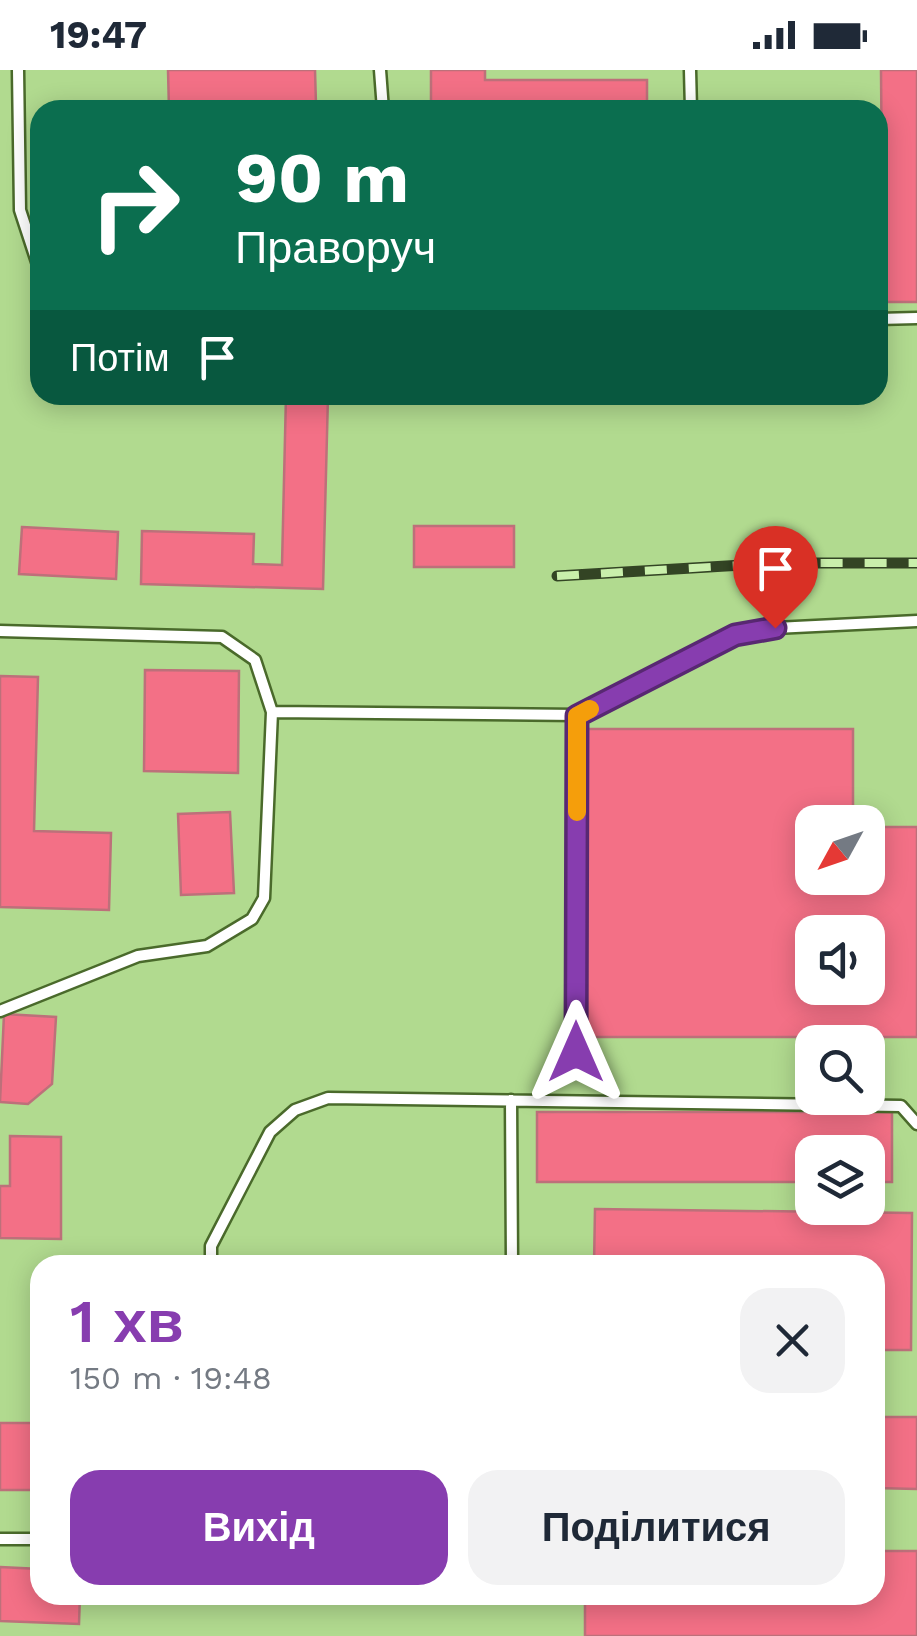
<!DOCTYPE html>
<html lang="uk">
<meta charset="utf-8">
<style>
body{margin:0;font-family:"Work Sans",sans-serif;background:#f2f2f3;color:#1f2937;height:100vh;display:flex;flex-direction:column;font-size:38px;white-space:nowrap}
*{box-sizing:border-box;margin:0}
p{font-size:32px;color:#747a83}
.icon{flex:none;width:55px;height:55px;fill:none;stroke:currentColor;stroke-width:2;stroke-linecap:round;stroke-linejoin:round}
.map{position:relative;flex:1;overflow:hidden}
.panel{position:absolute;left:30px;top:1185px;width:855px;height:350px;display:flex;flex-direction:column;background:#fff;border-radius:30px;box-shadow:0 5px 25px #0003}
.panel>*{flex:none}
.guide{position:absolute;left:30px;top:30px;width:858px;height:305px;border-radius:30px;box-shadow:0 5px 25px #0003;background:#0b6e4f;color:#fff;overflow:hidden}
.needle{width:65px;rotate:230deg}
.fabs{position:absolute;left:795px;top:735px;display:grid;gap:20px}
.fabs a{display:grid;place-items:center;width:90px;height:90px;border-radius:20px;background:#fff;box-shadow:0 5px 25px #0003;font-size:50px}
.pin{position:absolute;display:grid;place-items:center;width:85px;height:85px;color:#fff;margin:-102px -42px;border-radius:50% 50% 50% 0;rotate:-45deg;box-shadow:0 0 10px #0007}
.pin .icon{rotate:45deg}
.me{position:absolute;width:110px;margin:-55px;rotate:0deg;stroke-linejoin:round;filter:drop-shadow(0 0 8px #0008)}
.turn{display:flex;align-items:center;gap:35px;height:210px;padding:0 40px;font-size:45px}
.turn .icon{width:130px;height:130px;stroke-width:2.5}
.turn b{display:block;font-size:70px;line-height:85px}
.then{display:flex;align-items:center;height:95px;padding:0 40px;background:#0003;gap:20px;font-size:38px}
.round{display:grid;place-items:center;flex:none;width:105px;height:105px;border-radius:30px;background:#f2f2f3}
.summary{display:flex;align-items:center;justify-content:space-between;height:170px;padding:0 40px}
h1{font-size:60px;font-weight:600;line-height:75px;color:#873daf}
.button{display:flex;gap:20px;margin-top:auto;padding:20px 40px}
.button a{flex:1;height:115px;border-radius:30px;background:#873daf;color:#fff;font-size:40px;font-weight:600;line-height:115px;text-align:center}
.button a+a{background:#f2f2f3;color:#1f2937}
.status{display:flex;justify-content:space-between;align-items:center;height:70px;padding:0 50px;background:#fff;direction:ltr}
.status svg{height:28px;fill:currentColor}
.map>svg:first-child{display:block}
.built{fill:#b1da8f;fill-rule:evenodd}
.building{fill:#f37086;stroke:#bd707a;stroke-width:2.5;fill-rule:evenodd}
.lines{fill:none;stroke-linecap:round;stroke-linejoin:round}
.lane-casing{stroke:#4a6a2b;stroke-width:15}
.lane{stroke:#fff;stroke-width:10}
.rail-casing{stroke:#334424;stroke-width:11}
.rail{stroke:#c9efab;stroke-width:8;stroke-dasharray:22;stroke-linecap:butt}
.route-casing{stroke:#582872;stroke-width:25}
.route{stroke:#873daf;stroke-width:18}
.slow{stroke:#f59e0b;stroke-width:18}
</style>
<div class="status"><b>19:47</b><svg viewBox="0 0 49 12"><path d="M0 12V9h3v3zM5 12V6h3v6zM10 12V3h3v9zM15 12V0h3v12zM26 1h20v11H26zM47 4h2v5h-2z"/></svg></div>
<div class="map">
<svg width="917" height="1566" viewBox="0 0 917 1566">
<rect width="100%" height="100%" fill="#bce29e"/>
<path class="built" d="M 0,0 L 917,0 L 917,1566 L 0,1566 ZM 40,40 L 878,40 L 878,325 L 40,325 ZM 812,752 L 868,752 L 868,808 L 812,808 ZM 812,862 L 868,862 L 868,918 L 812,918 ZM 812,972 L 868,972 L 868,1028 L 812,1028 ZM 812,1082 L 868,1082 L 868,1138 L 812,1138 ZM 40,1195 L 875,1195 L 875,1525 L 40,1525 Z"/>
<path class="building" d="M 168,0 L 315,0 L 316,35 L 275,36 L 274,40 L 169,40 Z
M 431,0 L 485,0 L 485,10 L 647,10 L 647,40 L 431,40 Z
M 881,0 L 917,0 L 917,232 L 883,232 Z
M 286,325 L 328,326 L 323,519 L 141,514 L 142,461 L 254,464 L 253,494 L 282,495 Z
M 414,456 L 514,456 L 514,497 L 414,497 Z
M 22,457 L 118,462 L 116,509 L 19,504 Z
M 145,600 L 239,601 L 238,703 L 144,701 Z
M 0,606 L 38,607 L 34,761 L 111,763 L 109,840 L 0,837 Z
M 586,659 L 853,659 L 853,752 L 812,752 L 812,808 L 868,808 L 868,757 L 917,757 L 917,967 L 587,967 ZM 812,862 L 868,862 L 868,918 L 812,918 Z
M 230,742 L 234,823 L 181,825 L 178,744 Z
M 4,944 L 56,947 L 52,1014 L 28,1034 L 0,1032 Z
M 537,1042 L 892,1042 L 892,1112 L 868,1112 L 868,1082 L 812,1082 L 812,1112 L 537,1112 Z
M 10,1066 L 61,1067 L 61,1169 L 0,1168 L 0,1116 L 10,1116 Z
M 595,1139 L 912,1143 L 911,1280 L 875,1280 L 875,1195 L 594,1195 Z
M 875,1347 L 917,1347 L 917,1419 L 875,1418 Z
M 0,1353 L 40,1353 L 40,1420 L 0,1420 Z
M 875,1481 L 917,1481 L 917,1566 L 585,1566 L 585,1525 L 875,1525 Z
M 0,1497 L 40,1499 L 40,1525 L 80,1525 L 79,1554 L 0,1551 Z"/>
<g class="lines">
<g class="lane-casing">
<path id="lane" d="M 18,0 L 20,140 L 40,201
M 380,0 L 383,40
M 690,0 L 691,40
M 878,249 L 917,248
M 0,561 L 222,567 L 255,590 L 272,642 L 264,828 L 252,849 L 207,876 L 138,886 L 0,941
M 272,642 L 577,645 L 577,981
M 577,645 L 735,565 L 775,558 L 917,551
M 511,1030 L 512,1195
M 211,1195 L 211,1176 L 270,1062 L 295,1040 L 328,1028 L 901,1036 L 917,1054
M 0,1469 L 40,1469"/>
</g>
<use href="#lane" class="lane"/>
<g class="rail-casing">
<path id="rail" d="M 557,506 L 776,493 L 917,493"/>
</g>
<use href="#rail" class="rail"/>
</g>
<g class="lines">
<g class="route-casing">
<path id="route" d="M 576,982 L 577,646 L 735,565 L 775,558"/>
</g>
<use href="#route" class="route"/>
<path class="slow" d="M 577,742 L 577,646 L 590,639"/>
</g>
</svg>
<div class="fabs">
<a><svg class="needle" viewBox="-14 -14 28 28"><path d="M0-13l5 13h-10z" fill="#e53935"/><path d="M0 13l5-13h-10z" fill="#747a83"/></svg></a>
<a><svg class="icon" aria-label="sound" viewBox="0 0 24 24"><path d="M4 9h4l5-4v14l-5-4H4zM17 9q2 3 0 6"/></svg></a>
<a><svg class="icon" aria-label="search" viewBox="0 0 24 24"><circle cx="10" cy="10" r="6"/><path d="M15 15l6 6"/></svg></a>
<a><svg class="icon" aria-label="layers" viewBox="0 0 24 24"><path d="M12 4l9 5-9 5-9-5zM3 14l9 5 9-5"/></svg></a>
</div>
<div class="pin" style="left:775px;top:558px;background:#d93025"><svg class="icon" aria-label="arrive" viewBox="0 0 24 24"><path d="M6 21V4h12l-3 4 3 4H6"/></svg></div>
<svg class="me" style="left:576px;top:982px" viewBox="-20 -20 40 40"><path d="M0-17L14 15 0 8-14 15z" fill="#873daf" stroke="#fff" stroke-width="4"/></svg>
<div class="guide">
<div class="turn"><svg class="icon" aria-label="right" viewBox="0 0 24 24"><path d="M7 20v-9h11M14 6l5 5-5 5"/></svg><div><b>90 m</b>Праворуч</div></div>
<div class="then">Потім<svg class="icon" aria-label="arrive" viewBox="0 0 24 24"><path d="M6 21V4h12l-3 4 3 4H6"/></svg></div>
</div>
<section class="panel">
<div class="summary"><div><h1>1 хв</h1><p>150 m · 19:48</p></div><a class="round"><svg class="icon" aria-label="close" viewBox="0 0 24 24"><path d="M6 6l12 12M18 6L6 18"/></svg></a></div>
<div class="button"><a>Вихід</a><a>Поділитися</a></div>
</section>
</div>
